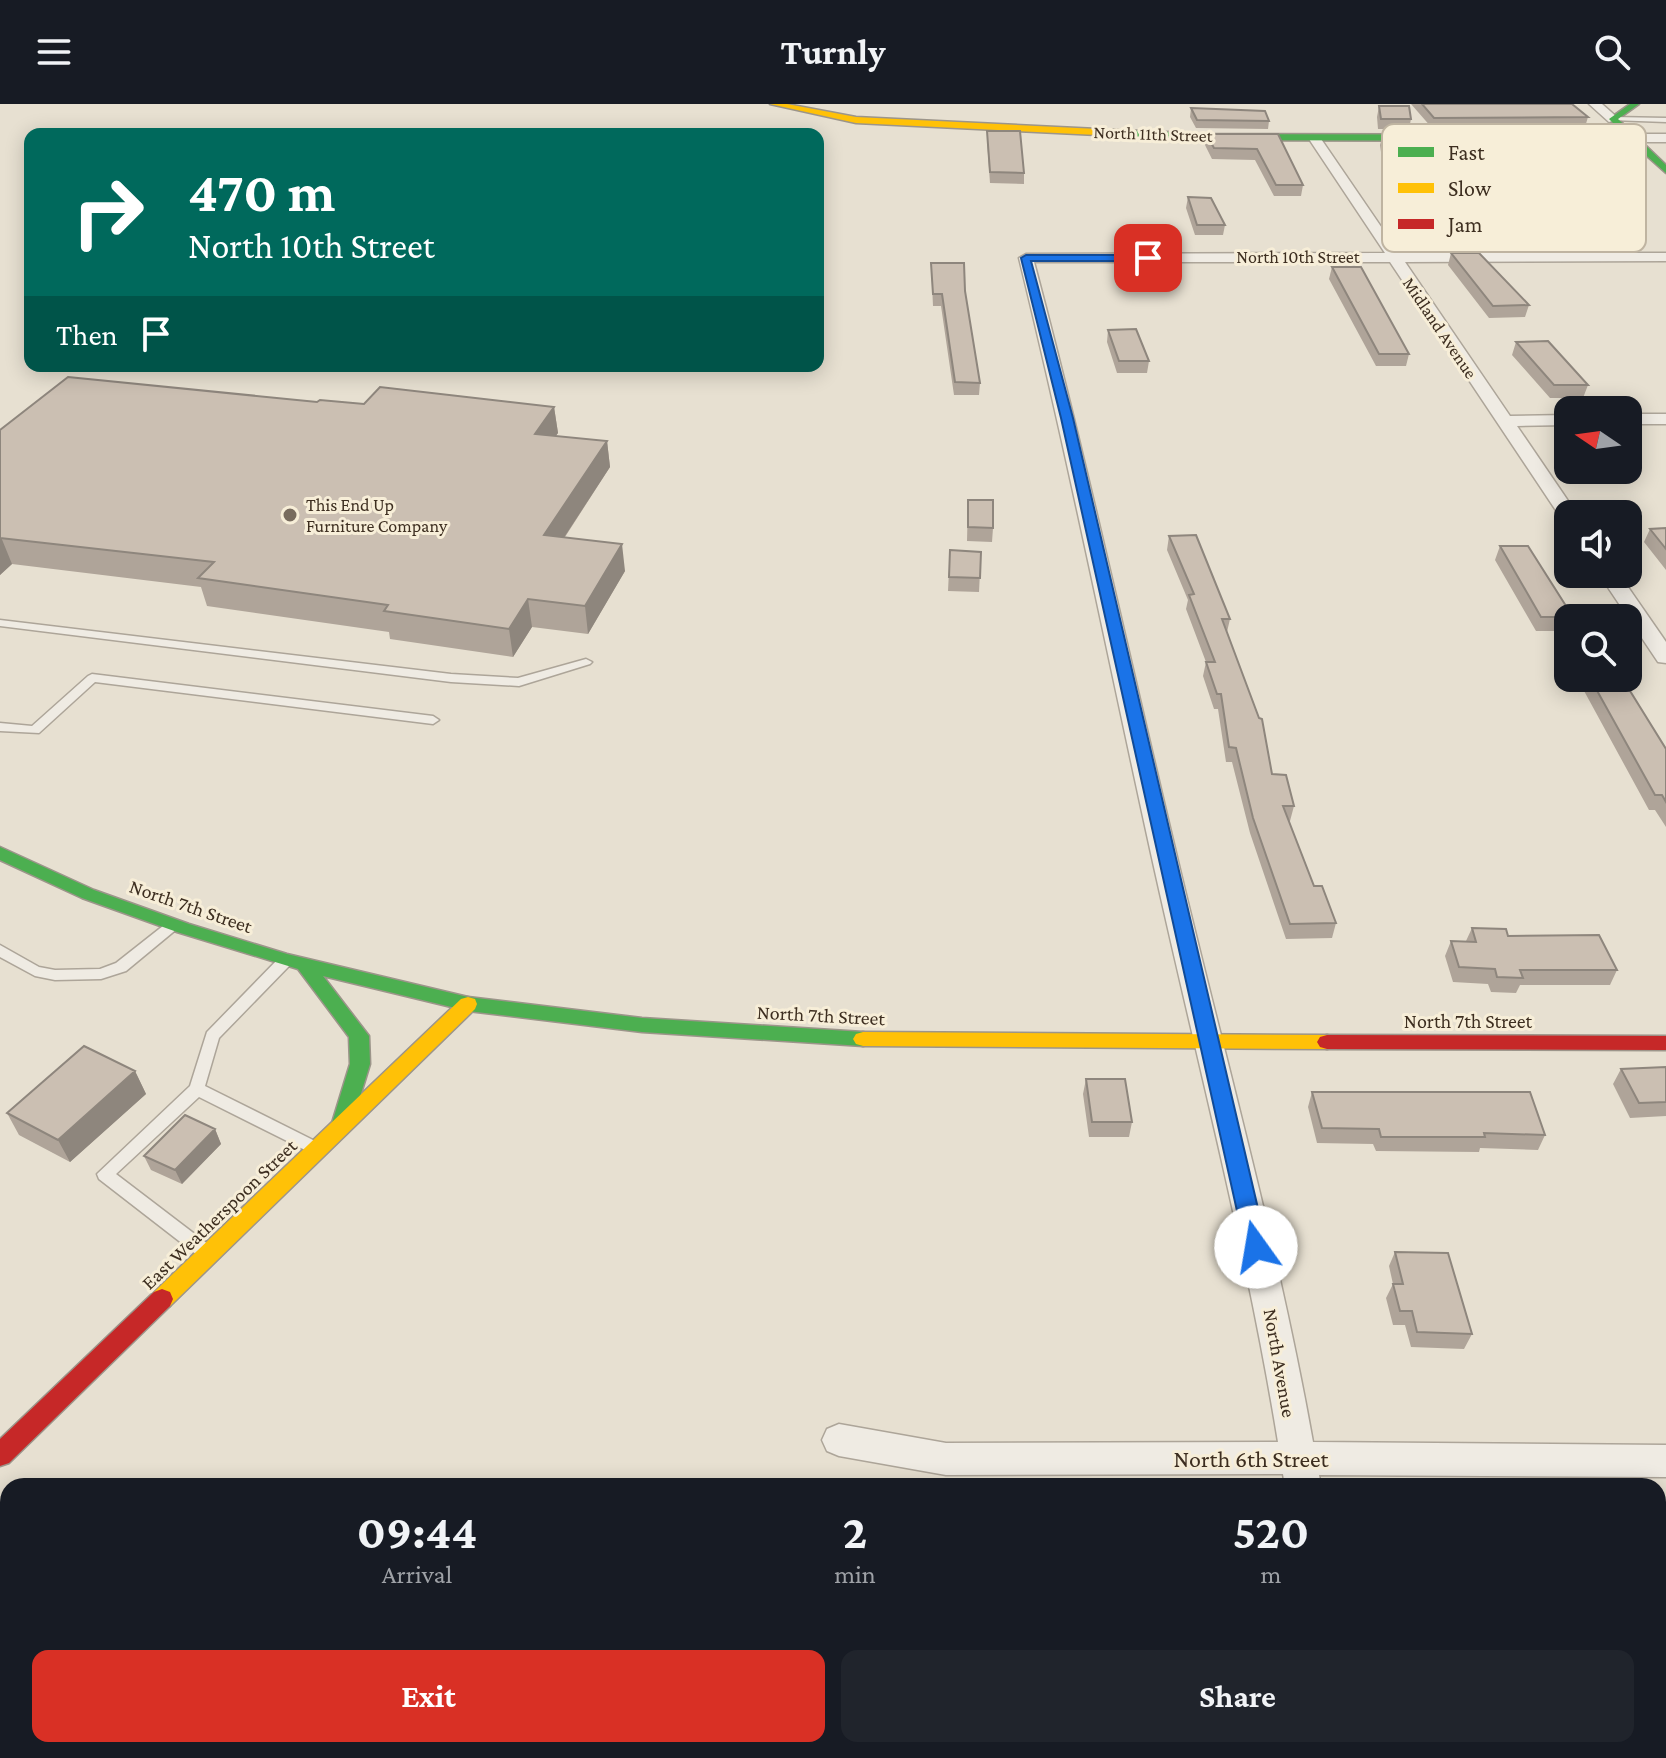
<!DOCTYPE html>
<style>
body{margin:0;font-family:"Crimson Pro",serif;background:#20242c;color:#f1f3f6;height:100vh;display:flex;flex-direction:column;font-size:30px;white-space:nowrap}
*{box-sizing:border-box;margin:0}
p{font-size:26px;color:#9ea1a6}
.icon{flex:none;width:44px;height:44px;fill:none;stroke:currentColor;stroke-width:2;stroke-linecap:round;stroke-linejoin:round}
.map{position:relative;flex:1;overflow:hidden}
.drawer{position:absolute;left:0px;top:1374px;width:1666px;height:280px;display:flex;flex-direction:column;background:#171b24;border-radius:24px 24px 0 0;box-shadow:0 4px 20px #0003}
.drawer>*{flex:none}
.top-card{position:absolute;left:24px;top:24px;width:800px;height:244px;border-radius:16px;box-shadow:0 4px 20px #0003;background:#00695c;color:#fff;overflow:hidden}
.needle{width:52px;rotate:283deg}
.buttons{position:absolute;left:1554px;top:292px;display:grid;gap:16px}
.buttons a{display:grid;place-items:center;width:88px;height:88px;border-radius:16px;background:#171b24;box-shadow:0 4px 20px #0003;font-size:40px}
.pin{position:absolute;display:grid;place-items:center;width:68px;height:68px;color:#fff;margin:-34px;border-radius:16px;box-shadow:0 4px 12px #0006}
.me{position:absolute;width:88px;margin:-44px;rotate:347deg;stroke-linejoin:round;filter:drop-shadow(0 0 6px #0008)}
.turn{display:flex;align-items:center;gap:28px;height:168px;padding:0 32px;font-size:36px}
.turn .icon{width:104px;height:104px;stroke-width:2.5}
.turn b{display:block;font-size:56px;line-height:68px}
.then{display:flex;align-items:center;height:76px;padding:0 32px;background:#0003;gap:16px;font-size:30px}
.eta{display:flex;justify-content:space-evenly;align-items:center;height:136px;text-align:center}
.eta b{font-size:48px;font-weight:700;line-height:56px}
.primary-button{display:flex;gap:16px;margin-top:auto;padding:16px 32px}
.primary-button a{flex:1;height:92px;border-radius:16px;background:#d93025;color:#fff;font-size:32px;font-weight:700;line-height:92px;text-align:center}
.primary-button a+a{background:#20242c;color:#f1f3f6}
header{display:flex;justify-content:space-between;align-items:center;height:104px;padding:0 32px;background:#171b24;font-size:36px;font-weight:700}
.map>svg:first-child{display:block}
.lines{fill:none;stroke-linecap:round;stroke-linejoin:round}
.lane-casing{stroke:#ada599;stroke-width:3}
.street-casing{stroke:#ada599;stroke-width:3}
.fast-casing{stroke:#9c958a;stroke-width:3}
.slow-casing{stroke:#9c958a;stroke-width:3}
.jam-casing{stroke:#9c958a;stroke-width:3}
.lane{fill:#efebe3;fill-rule:evenodd}
.street{fill:#efebe3;fill-rule:evenodd}
.fast{fill:#4caf50;fill-rule:evenodd}
.slow{fill:#ffc107;fill-rule:evenodd}
.jam{fill:#c62828;fill-rule:evenodd}
.wall{fill:#afa499}
.shaded-wall{fill:#8e867d}
.building{fill:#cbbfb2;stroke:#8e867d;stroke-width:2}
.route{fill:#1a73e8;stroke:#114b97;stroke-width:2}
.poi-dot{fill:#786c5e;stroke:#f7eed8;stroke-width:3}
.labels{text-anchor:middle;dominant-baseline:central;stroke-width:6;stroke-linejoin:round;paint-order:stroke}
.far-street-label{font-size:18px;fill:#3d2e20;stroke:#f7eed8}
.far-poi-label{font-size:18px;fill:#3d2e20;stroke:#f7eed8;text-anchor:start}
.street-label{font-size:20px;fill:#3d2e20;stroke:#f7eed8}
.near-street-label{font-size:24px;fill:#3d2e20;stroke:#f7eed8}
.key{fill:#f7eed8;stroke:#bfb4a1;stroke-width:2}
.key-label{font-size:22px;fill:#3d2e20}
</style>
<header><svg class="icon" aria-label="menu" viewBox="0 0 24 24"><path d="M4 6h16M4 12h16M4 18h16"/></svg>Turnly<svg class="icon" aria-label="search" viewBox="0 0 24 24"><circle cx="10" cy="10" r="6"/><path d="M15 15l6 6"/></svg></header>
<div class="map">
<svg width="1666" height="1654" viewBox="0 0 1666 1654">
<rect width="100%" height="100%" fill="#e7e0d1"/>
<g class="lines">
<g class="lane-casing">
<path id="lane" d="M 1613,13 L 1666,14 L 1666,18 L 1611,16 Z
M 0,516 L 451,570 L 518,574 L 586,555 L 592,558 L 590,560 L 519,582 L 451,578 L 0,522 Z
M 92,570 L 433,612 L 439,616 L 433,620 L 95,578 L 39,629 L 0,627 L 0,619 L 32,622 L 88,572 Z
M 173,816 L 180,821 L 178,824 L 126,867 L 101,875 L 55,876 L 35,872 L 0,853 L 0,841 L 39,863 L 55,866 L 100,865 L 116,859 L 168,818 Z
M 286,851 L 291,852 L 293,856 L 291,860 L 219,934 L 205,982 L 321,1040 L 323,1044 L 321,1048 L 315,1050 L 309,1048 L 199,993 L 116,1070 L 213,1144 L 215,1149 L 213,1154 L 207,1156 L 201,1154 L 99,1075 L 97,1070 L 190,982 L 207,928 L 281,852 Z"/>
</g>
<g class="street-casing">
<path id="street" d="M 1589,0 L 1602,0 L 1619,15 L 1609,18 Z
M 1666,30 L 1666,38 L 1631,38 L 1625,34 L 1631,30 Z
M 1315,31 L 1319,32 L 1399,149 L 1666,149 L 1666,157 L 1405,158 L 1510,312 L 1568,311 L 1568,321 L 1517,322 L 1577,410 L 1568,410 L 1568,417 L 1559,411 L 1390,158 L 1034,158 C 1087,357 1130,557 1178,757 C 1224,950 1278,1142 1313,1338 L 1666,1341 L 1666,1373 L 1319,1371 L 1321,1382 L 1285,1382 L 1283,1370 L 946,1371 L 839,1352 L 827,1347 L 822,1336 L 827,1325 L 839,1320 L 946,1339 L 1278,1338 C 1246,1141 1195,949 1152,754 C 1108,554 1068,353 1019,154 L 1026,150 L 1385,149 L 1309,35 Z
M 1628,310 L 1666,310 L 1666,320 L 1628,320 Z
M 1599,470 L 1619,470 L 1666,538 L 1666,559 L 1658,558 Z
M 1349,1646 L 1389,1646 L 1391,1654 L 1351,1654 Z"/>
</g>
<g class="fast-casing">
<path id="fast" d="M 1630,0 L 1639,0 L 1618,15 L 1666,61 L 1666,69 L 1630,37 L 1211,36 L 1118,32 L 1114,29 L 1118,26 L 1211,30 L 1625,31 L 1609,15 Z
M 0,743 L 94,786 L 189,820 L 287,850 L 468,893 L 642,914 L 863,928 L 870,930 L 873,935 L 870,940 L 863,942 L 642,928 L 468,907 L 323,872 L 369,932 L 370,960 L 352,1019 L 349,1025 L 342,1027 L 335,1025 L 332,1019 L 350,960 L 349,933 L 298,865 L 177,828 L 82,794 L 0,756 Z"/>
</g>
<g class="slow-casing">
<path id="slow" d="M 770,0 L 787,0 L 856,13 L 1118,26 L 1122,29 L 1118,32 L 856,19 Z
M 468,893 L 475,895 L 477,900 L 475,905 L 170,1202 L 162,1205 L 154,1202 L 151,1195 L 154,1188 L 461,895 Z
M 863,928 L 1327,931 L 1334,933 L 1337,938 L 1334,943 L 1327,945 L 863,942 L 856,940 L 853,935 L 856,930 Z"/>
</g>
<g class="jam-casing">
<path id="jam" d="M 1327,931 L 1666,932 L 1666,946 L 1327,945 L 1320,943 L 1317,938 L 1320,933 Z
M 162,1185 L 170,1188 L 173,1195 L 170,1202 L 9,1359 L 0,1362 L 0,1335 L 154,1188 Z"/>
</g>
<use href="#lane" class="lane"/>
<use href="#street" class="street"/>
<use href="#fast" class="fast"/>
<use href="#slow" class="slow"/>
<use href="#jam" class="jam"/>
</g>
<path class="wall" d="M 1411,0 L 1572,0 L 1588,13 L 1585,23 L 1432,24 Z
M 1379,2 L 1411,15 L 1409,25 L 1378,25 L 1377,13 Z
M 1191,4 L 1269,17 L 1268,25 L 1196,24 L 1190,13 Z
M 987,27 L 1024,69 L 1024,80 L 990,79 L 987,37 Z
M 1206,30 L 1278,30 L 1303,81 L 1301,92 L 1274,92 L 1255,56 L 1212,55 L 1205,41 Z
M 1383,31 L 1417,56 L 1415,67 L 1410,67 L 1409,71 L 1384,69 L 1380,41 Z
M 1188,93 L 1225,121 L 1223,131 L 1195,131 L 1186,104 Z
M 1430,123 L 1466,134 L 1463,146 L 1436,146 L 1427,134 Z
M 1451,149 L 1529,201 L 1525,213 L 1489,214 L 1448,161 Z
M 931,159 L 965,187 L 980,279 L 979,291 L 954,291 L 941,202 L 933,202 Z
M 1332,163 L 1409,250 L 1406,262 L 1376,262 L 1329,175 Z
M 1108,226 L 1149,257 L 1147,269 L 1117,269 L 1107,238 Z
M 1516,238 L 1588,281 L 1583,294 L 1550,294 L 1512,251 Z
M 364,300 L 554,303 L 558,329 L 555,332 L 607,337 L 610,363 L 565,433 L 625,467 L 588,530 L 532,523 L 513,553 L 390,535 L 389,528 L 207,502 L 201,483 L 12,460 L 0,471 L 0,326 Z
M 968,396 L 993,424 L 992,438 L 967,437 Z
M 1666,424 L 1666,466 L 1644,438 L 1650,425 Z
M 1169,432 L 1230,515 L 1227,528 L 1272,670 L 1294,702 L 1290,717 L 1289,717 L 1314,782 L 1336,819 L 1332,834 L 1286,835 L 1250,729 L 1232,658 L 1226,658 L 1218,605 L 1214,605 L 1203,572 L 1206,558 L 1186,505 L 1188,496 L 1167,446 Z
M 1500,442 L 1573,513 L 1568,514 L 1568,527 L 1536,527 L 1495,456 Z
M 950,446 L 981,448 L 979,488 L 948,487 Z
M 1587,574 L 1622,574 L 1666,645 L 1666,723 L 1655,706 L 1649,706 L 1583,585 Z
M 1472,824 L 1508,832 L 1617,866 L 1610,881 L 1520,881 L 1516,889 L 1491,888 L 1488,880 L 1453,878 L 1445,852 L 1451,837 L 1466,837 Z
M 1666,963 L 1666,1012 L 1630,1014 L 1613,980 L 1621,965 Z
M 135,967 L 146,990 L 70,1058 L 19,1031 L 7,1009 Z
M 1086,975 L 1132,1018 L 1129,1033 L 1089,1033 L 1083,990 Z
M 1312,988 L 1545,1031 L 1538,1046 L 1480,1044 L 1479,1048 L 1376,1047 L 1373,1040 L 1317,1039 L 1308,1003 Z
M 215,1025 L 221,1040 L 182,1080 L 151,1066 L 144,1052 Z
M 1395,1148 L 1472,1230 L 1464,1245 L 1411,1243 L 1405,1221 L 1393,1221 L 1386,1194 L 1393,1180 L 1389,1162 Z
M 1666,1419 L 1666,1520 L 1658,1521 L 1658,1420 Z
M 1506,1646 L 1634,1646 L 1636,1654 L 1508,1654 Z"/>
<path class="shaded-wall" d="M 554,303 L 558,329 L 538,356 L 535,330 Z
M 607,337 L 610,363 L 548,458 L 544,431 Z
M 1,433 L 12,460 L 0,471 L 0,434 Z
M 622,440 L 625,467 L 588,530 L 585,502 Z
M 528,495 L 532,523 L 513,553 L 509,525 Z
M 135,967 L 146,990 L 70,1058 L 58,1036 Z
M 215,1025 L 221,1040 L 182,1080 L 175,1066 Z"/>
<path class="building" d="M 1422,0 L 1572,0 L 1588,13 L 1434,14 Z
M 1379,2 L 1409,2 L 1411,15 L 1381,15 Z
M 1191,4 L 1265,7 L 1269,17 L 1197,16 Z
M 987,27 L 1020,27 L 1024,69 L 990,68 Z
M 1206,30 L 1278,30 L 1303,81 L 1276,81 L 1257,45 L 1214,44 Z
M 1188,93 L 1211,94 L 1225,121 L 1197,121 Z
M 1451,149 L 1479,149 L 1529,201 L 1493,202 Z
M 931,159 L 964,159 L 965,187 L 980,279 L 955,278 L 942,190 L 933,190 Z
M 1332,163 L 1361,163 L 1409,250 L 1379,250 Z
M 1136,225 L 1149,257 L 1119,257 L 1108,226 Z
M 1548,237 L 1588,281 L 1554,281 L 1516,238 Z
M 68,273 L 317,298 L 320,296 L 364,300 L 380,283 L 554,303 L 535,330 L 607,337 L 544,431 L 622,440 L 585,502 L 528,495 L 509,525 L 384,507 L 388,501 L 198,474 L 214,458 L 0,434 L 0,326 Z
M 968,396 L 993,396 L 993,424 L 968,423 Z
M 1666,424 L 1666,445 L 1650,425 Z
M 1196,431 L 1230,515 L 1222,515 L 1259,614 L 1262,615 L 1272,670 L 1286,671 L 1294,702 L 1283,702 L 1314,782 L 1322,782 L 1336,819 L 1290,820 L 1253,714 L 1236,644 L 1229,643 L 1221,590 L 1217,590 L 1206,558 L 1215,558 L 1189,491 L 1194,490 L 1169,432 Z
M 1500,442 L 1528,442 L 1573,513 L 1541,513 Z
M 950,446 L 981,448 L 980,474 L 949,473 Z
M 1590,574 L 1622,574 L 1666,645 L 1666,698 L 1662,691 L 1655,691 Z
M 1472,824 L 1506,825 L 1508,832 L 1599,831 L 1617,866 L 1520,866 L 1523,874 L 1497,873 L 1495,865 L 1459,863 L 1451,837 L 1476,838 Z
M 84,942 L 135,967 L 58,1036 L 7,1009 Z
M 1666,963 L 1666,998 L 1639,999 L 1621,965 Z
M 1086,975 L 1125,975 L 1132,1018 L 1092,1018 Z
M 1312,988 L 1530,988 L 1545,1031 L 1484,1029 L 1485,1033 L 1381,1033 L 1379,1025 L 1322,1024 Z
M 185,1011 L 215,1025 L 175,1066 L 144,1052 Z
M 1395,1148 L 1448,1149 L 1472,1230 L 1417,1228 L 1412,1207 L 1400,1207 L 1393,1180 L 1403,1180 Z
M 1666,1419 L 1666,1508 L 1658,1509 L 1658,1420 Z
M 1519,1646 L 1634,1646 L 1636,1654 L 1521,1654 Z"/>
<path class="route" d="M 1026,151 L 1148,151 L 1153,154 L 1148,157 L 1031,157 L 1073,314 L 1267,1143 L 1264,1150 L 1256,1152 L 1249,1150 L 1245,1143 L 1061,314 L 1021,154 Z"/>
<circle class="poi-dot" cx="290" cy="411" r="8"/>
<g class="labels">
<g class="far-street-label">
<text transform="translate(1153 30) rotate(2)">North 11th Street</text>
<text x="1298" y="153">North 10th Street</text>
<text transform="translate(1440 224) rotate(56)">Midland Avenue</text>
</g>
<g class="far-poi-label">
<text x="306" y="401">This End Up<tspan x="306" dy="21">Furniture Company</tspan></text>
</g>
<g class="street-label">
<text transform="translate(191 802) rotate(19)">North 7th Street</text>
<text transform="translate(821 911) rotate(3)">North 7th Street</text>
<text x="1468" y="917">North 7th Street</text>
<text transform="translate(219 1110) rotate(-44)">East Weatherspoon Street</text>
<text transform="translate(1280 1259) rotate(80)">North Avenue</text>
</g>
<g class="near-street-label">
<text x="1251" y="1354">North 6th Street</text>
</g>
</g>
<rect x="1382" y="20" width="264" height="128" rx="12" class="key"/>
<rect x="1398" y="43" width="36" height="10" fill="#4caf50"/>
<rect x="1398" y="79" width="36" height="10" fill="#ffc107"/>
<rect x="1398" y="115" width="36" height="10" fill="#c62828"/>
<g class="key-label">
<text x="1448" y="56">Fast</text>
<text x="1448" y="92">Slow</text>
<text x="1448" y="128">Jam</text>
</g>
</svg>
<div class="buttons">
<a><svg class="needle" viewBox="-14 -14 28 28"><path d="M0-13l5 13h-10z" fill="#e53935"/><path d="M0 13l5-13h-10z" fill="#9ea1a6"/></svg></a>
<a><svg class="icon" aria-label="sound" viewBox="0 0 24 24"><path d="M4 9h4l5-4v14l-5-4H4zM17 9q2 3 0 6"/></svg></a>
<a><svg class="icon" aria-label="search" viewBox="0 0 24 24"><circle cx="10" cy="10" r="6"/><path d="M15 15l6 6"/></svg></a>
</div>
<div class="pin" style="left:1148px;top:154px;background:#d93025"><svg class="icon" aria-label="arrive" viewBox="0 0 24 24"><path d="M6 21V4h12l-3 4 3 4H6"/></svg></div>
<svg class="me" style="left:1256px;top:1143px" viewBox="-20 -20 40 40"><circle r="19" fill="#fff"/><path d="M0-13L10 11 0 6-10 11z" fill="#1a73e8"/></svg>
<div class="top-card">
<div class="turn"><svg class="icon" aria-label="right" viewBox="0 0 24 24"><path d="M7 20v-9h11M14 6l5 5-5 5"/></svg><div><b>470 m</b>North 10th Street</div></div>
<div class="then">Then<svg class="icon" aria-label="arrive" viewBox="0 0 24 24"><path d="M6 21V4h12l-3 4 3 4H6"/></svg></div>
</div>
<section class="drawer">
<div class="eta">
<div><b>09:44</b><p>Arrival</p></div>
<div><b>2</b><p>min</p></div>
<div><b>520</b><p>m</p></div>
</div>
<div class="primary-button"><a>Exit</a><a>Share</a></div>
</section>
</div>
